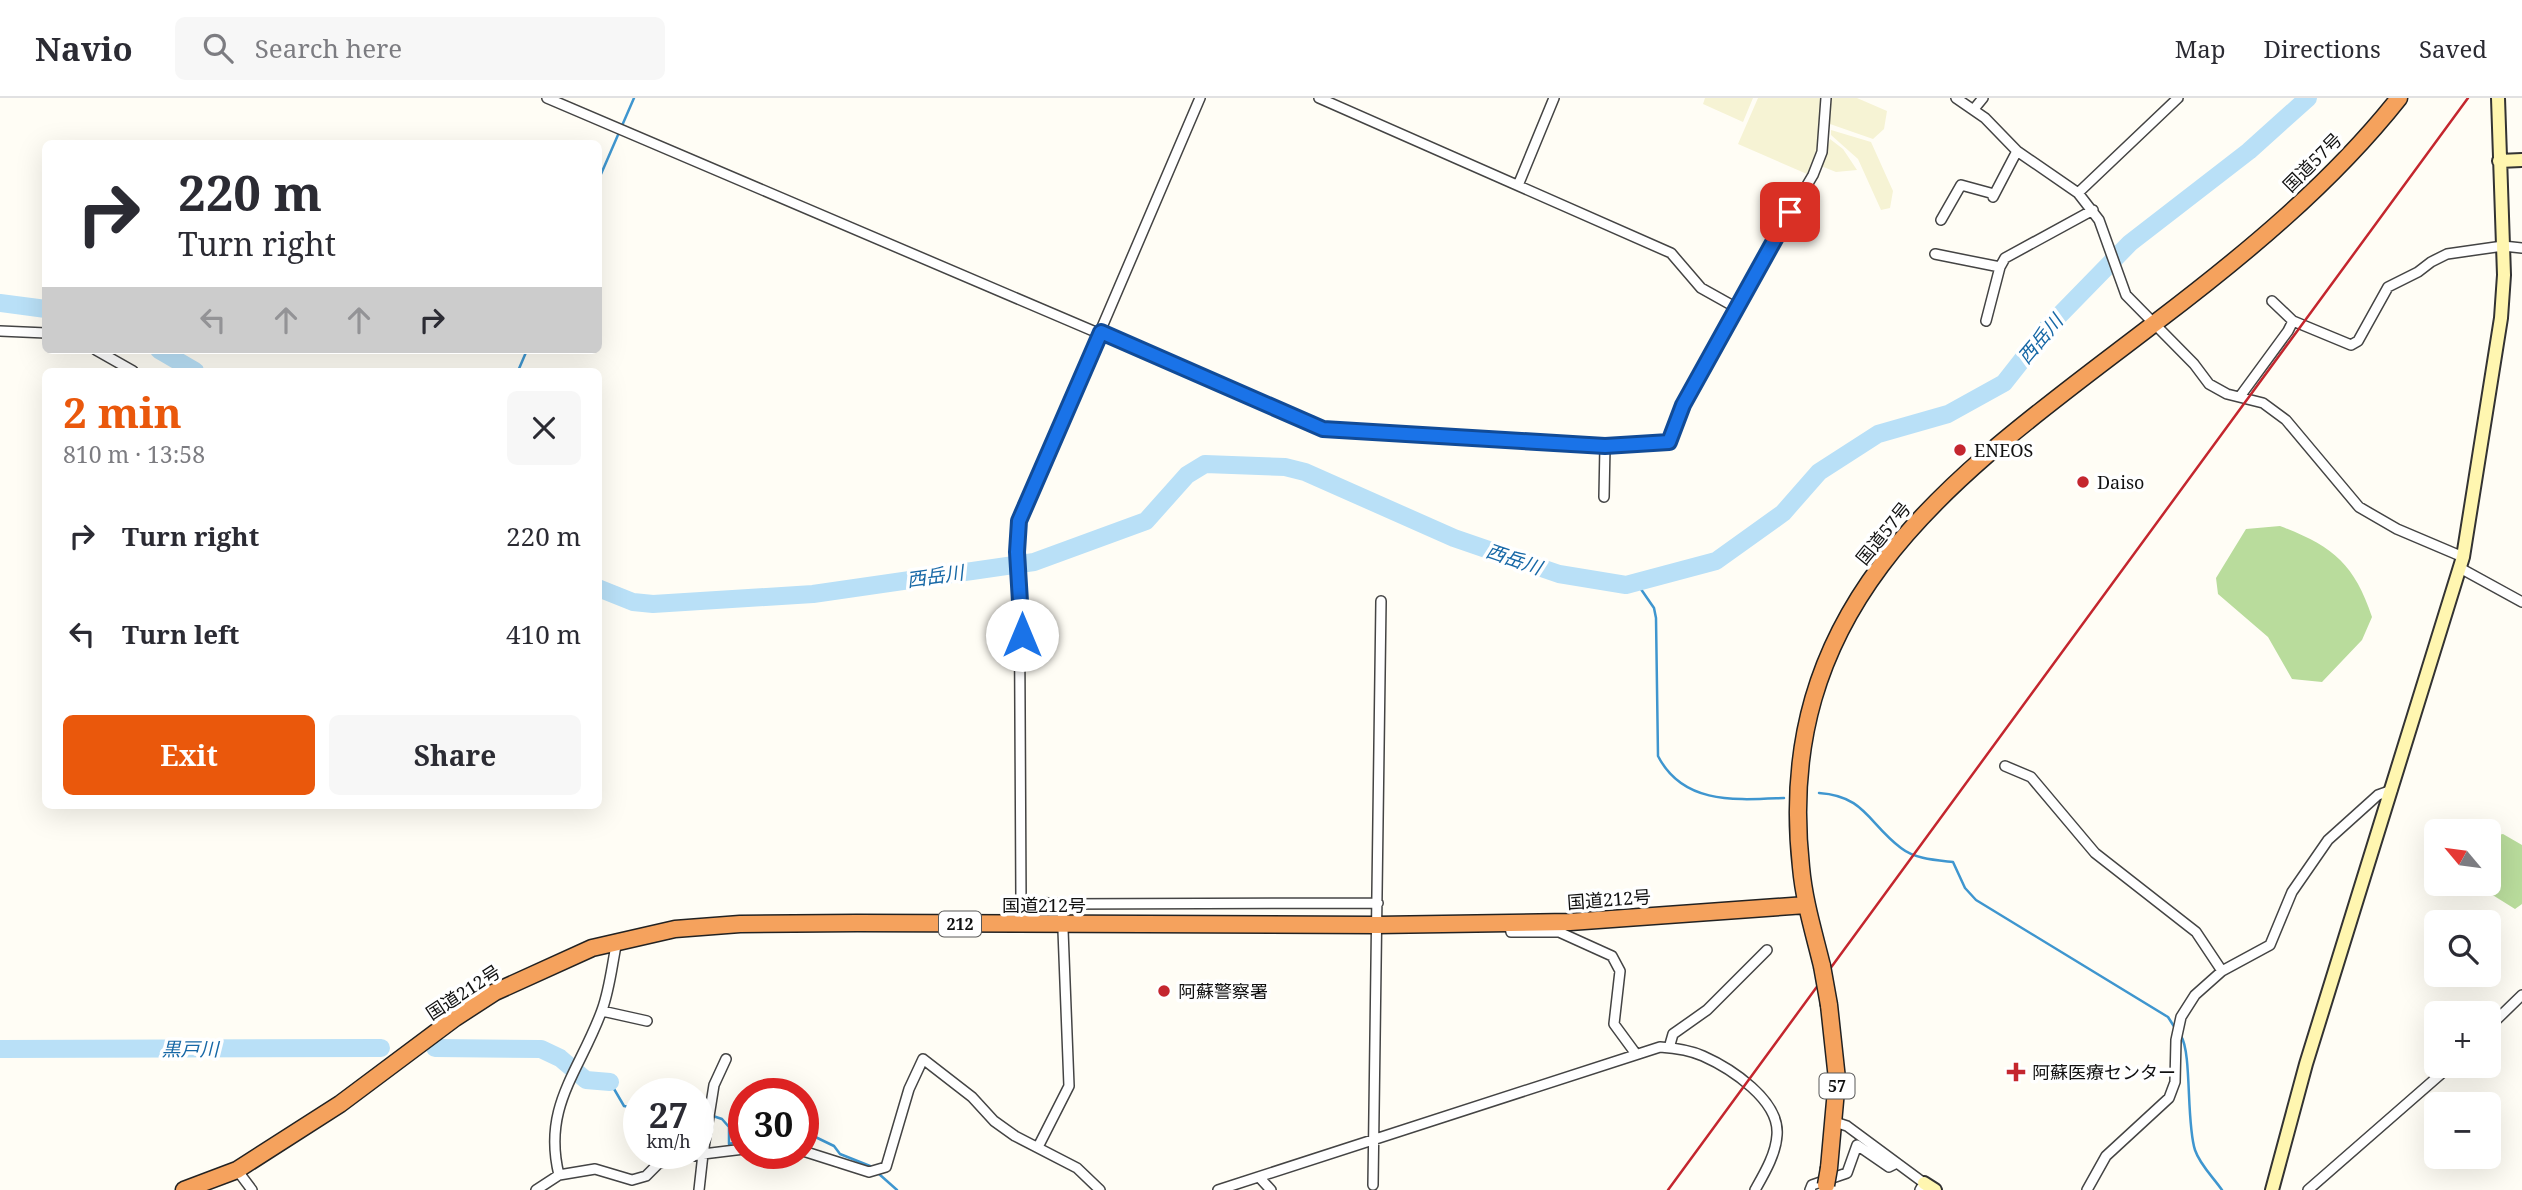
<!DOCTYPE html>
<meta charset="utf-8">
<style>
body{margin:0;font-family:"Noto Serif","Noto Sans JP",serif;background:#f7f7f7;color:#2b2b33;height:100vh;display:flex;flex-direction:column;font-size:26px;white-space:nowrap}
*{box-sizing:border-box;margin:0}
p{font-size:23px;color:#7c7c81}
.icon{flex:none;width:38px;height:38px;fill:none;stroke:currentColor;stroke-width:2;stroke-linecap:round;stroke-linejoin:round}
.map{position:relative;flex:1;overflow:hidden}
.sheet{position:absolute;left:42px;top:270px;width:560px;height:441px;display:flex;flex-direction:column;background:#fff;border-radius:10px;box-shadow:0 7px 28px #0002}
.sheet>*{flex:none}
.hud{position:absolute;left:42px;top:42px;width:560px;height:214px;border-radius:10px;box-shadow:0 7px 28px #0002;background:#fff;color:#2b2b33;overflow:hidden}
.needle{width:46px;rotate:299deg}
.buttons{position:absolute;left:2424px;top:721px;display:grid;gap:14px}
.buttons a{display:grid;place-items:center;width:77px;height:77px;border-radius:10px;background:#fff;box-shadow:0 7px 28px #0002;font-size:35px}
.speed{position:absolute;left:623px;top:980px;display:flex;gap:14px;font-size:35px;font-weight:700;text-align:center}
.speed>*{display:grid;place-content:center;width:91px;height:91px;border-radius:50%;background:#fff;box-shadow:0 7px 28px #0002;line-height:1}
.speed small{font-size:18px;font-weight:400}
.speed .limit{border:10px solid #d22;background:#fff;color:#111}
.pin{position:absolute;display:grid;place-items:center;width:60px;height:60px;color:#fff;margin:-30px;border-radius:14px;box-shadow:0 4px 10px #0006}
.me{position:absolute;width:77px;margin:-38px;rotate:0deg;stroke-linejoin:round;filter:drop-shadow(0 0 5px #0008)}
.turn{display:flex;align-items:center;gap:24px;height:147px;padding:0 21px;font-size:32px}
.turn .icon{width:91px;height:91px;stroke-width:2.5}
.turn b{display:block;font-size:49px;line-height:60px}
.lanes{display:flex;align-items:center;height:66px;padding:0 21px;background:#0003;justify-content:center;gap:35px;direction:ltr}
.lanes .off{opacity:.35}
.round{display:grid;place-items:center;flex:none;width:74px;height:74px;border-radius:10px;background:#f7f7f7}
.headline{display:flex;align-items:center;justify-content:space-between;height:119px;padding:0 21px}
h1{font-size:42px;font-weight:700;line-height:52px;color:#ea580c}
.action{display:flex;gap:14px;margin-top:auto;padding:14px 21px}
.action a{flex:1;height:80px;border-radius:10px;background:#ea580c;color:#fff;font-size:28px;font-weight:700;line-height:80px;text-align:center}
.action a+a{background:#f7f7f7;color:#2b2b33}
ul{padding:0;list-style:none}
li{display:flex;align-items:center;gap:21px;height:98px;padding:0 21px}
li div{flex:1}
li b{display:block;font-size:26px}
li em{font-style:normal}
header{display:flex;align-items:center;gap:42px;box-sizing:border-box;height:98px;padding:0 35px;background:#fff;border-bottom:2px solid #e1e1e2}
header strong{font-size:33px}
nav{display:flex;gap:38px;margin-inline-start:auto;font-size:24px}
.search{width:490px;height:63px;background:#f7f7f7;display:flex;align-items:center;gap:18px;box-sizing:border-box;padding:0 24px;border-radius:10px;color:#7c7c81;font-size:26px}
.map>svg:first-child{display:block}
.farmland{fill:#f6f3d4}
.forest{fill:#b9dc9c}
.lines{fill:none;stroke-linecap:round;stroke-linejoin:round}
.stream{stroke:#3f96cf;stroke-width:2.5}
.river{stroke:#b9e0f7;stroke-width:18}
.street-casing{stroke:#444;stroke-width:12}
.secondary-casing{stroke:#333;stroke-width:16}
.highway-casing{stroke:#222;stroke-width:19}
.street{stroke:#fff;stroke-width:9}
.secondary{stroke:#fff6b0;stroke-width:12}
.highway{stroke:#f5a25d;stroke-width:16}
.rail{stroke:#c4262e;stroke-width:2.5}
.highway-bridge-casing{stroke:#222;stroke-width:19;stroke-linecap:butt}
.highway-bridge{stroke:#f5a25d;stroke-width:16}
.route-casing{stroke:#114b97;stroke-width:18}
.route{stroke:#1a73e8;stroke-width:12}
.poi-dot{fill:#c4262e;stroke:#fff;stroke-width:2.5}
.labels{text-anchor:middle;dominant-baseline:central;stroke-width:7;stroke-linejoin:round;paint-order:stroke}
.shield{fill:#fff;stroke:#585858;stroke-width:2}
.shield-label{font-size:16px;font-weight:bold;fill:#111}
.street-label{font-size:18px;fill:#111;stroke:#fff}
.poi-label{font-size:18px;fill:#111;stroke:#fff;text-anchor:start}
.water-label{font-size:19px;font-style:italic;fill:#1768a6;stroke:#fff}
</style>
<header>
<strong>Navio</strong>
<div class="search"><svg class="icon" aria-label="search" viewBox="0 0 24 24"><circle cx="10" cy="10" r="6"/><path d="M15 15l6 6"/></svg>Search here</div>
<nav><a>Map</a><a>Directions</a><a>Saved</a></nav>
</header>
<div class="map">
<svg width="2522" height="1092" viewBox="0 0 2522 1092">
<rect width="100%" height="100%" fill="#fffdf5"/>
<path class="farmland" d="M 1705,0 L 1753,0 L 1743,24 L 1703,6 Z
M 1758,0 L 1821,0 L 1819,45 L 1807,76 L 1738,46 Z
M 1830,0 L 1857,0 L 1887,13 L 1884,31 L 1873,41 L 1830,26 Z
M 1831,32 L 1871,44 L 1893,93 L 1890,110 L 1881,112 L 1858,61 L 1831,37 Z
M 1830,41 L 1843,51 L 1857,72 L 1836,74 L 1821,68 Z"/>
<path class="forest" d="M 2280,428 C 2332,448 2354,465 2372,519 L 2362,542 L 2322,584 L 2292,581 L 2268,539 L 2218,496 L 2216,480 L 2246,431 Z
M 2503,736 L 2522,747 L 2522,806 L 2515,811 L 2475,786 L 2488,786 L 2489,739 Z"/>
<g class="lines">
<path class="stream" d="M 598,83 L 634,0
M 518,273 L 527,252
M 1636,484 L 1654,510 L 1656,520 L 1658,658 C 1683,707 1736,702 1784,700
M 1819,695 C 1865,698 1868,725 1901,750 C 1915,761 1935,762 1953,764 L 1965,790 L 1976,802 L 2168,919 L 2175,930
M 2181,938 C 2192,955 2186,1025 2195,1052 C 2200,1067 2213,1079 2222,1092
M 610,984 L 624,1008 L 639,1011
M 698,1014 L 707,1016
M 713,1018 L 722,1021 L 729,1029 L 729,1046 L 744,1042
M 803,1033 L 834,1048 L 840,1056 L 870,1068 L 897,1092"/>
<path class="river" d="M 0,205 L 46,211
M 159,252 L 195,273
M 598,490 L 633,504 L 653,506 L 813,496 L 1034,464 L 1146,423 L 1187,377 L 1205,366 L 1285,369 L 1305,374 L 1454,440 L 1559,476 L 1626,487 L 1716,463 L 1783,415 L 1819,374 L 1878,336 L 1948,316 L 2004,285 L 2048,229 L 2130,145 L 2249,53 L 2308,0
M 435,950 L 541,951 L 560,960 L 586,982 L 610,984
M 0,951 L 381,950"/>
<g class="street-casing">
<path id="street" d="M 547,0 L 1323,331 L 1605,348 L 1669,344 L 1683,308 L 1735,209 L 1813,77 L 1822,54 L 1826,0
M 1319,0 L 1671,155 L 1701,190 L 1735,209
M 1956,0 L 1985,20 L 2017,53 L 2078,95 L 2099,122 L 2126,197 L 2194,266 L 2209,286 L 2227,296 L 2263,305 L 2286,322 L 2359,409 L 2397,431 L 2463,459
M 1974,11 L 1983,0
M 1519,85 L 1554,0
M 2078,95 L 2178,0
M 1993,99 L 2017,53
M 1941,122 L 1961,87 L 1994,96
M 1935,156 L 2000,169
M 2272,203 L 2293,223
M 1986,223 L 2000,169 L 2005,160 L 2093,112
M 0,233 L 46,235
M 96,252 L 133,273
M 2241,297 L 2288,233 L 2293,223 L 2351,247 L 2358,243 L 2388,189 L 2418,174 L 2431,164 L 2447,156 L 2503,148 L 2522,150
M 1604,399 L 1605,348
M 2460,470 L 2522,504
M 2005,668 L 2031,679 L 2095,755 L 2196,834 L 2222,873
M 1062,806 L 1378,805
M 1509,825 L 1511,834 L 1559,834 L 1612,858 L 1620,873 L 1614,926 L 1636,956
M 602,913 L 647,923
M 2488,930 L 2522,897
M 1669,950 L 1673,936 L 1707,912 L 1767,852
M 1835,1024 L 1847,1028 L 1924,1085 L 1920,1092
M 1038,1049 L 1069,988 L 1062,806 L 1021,803 L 1019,423 L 1200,0
M 803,1053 L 869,1074 L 886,1069 L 909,991 L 923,961 L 972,999 L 994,1023 L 1015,1038 L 1077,1070 L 1100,1092
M 237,1072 L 252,1092
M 559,1077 L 595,1071 L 632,1082 L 646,1078 L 658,1066 L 671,1061 L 703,1056 L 714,987 L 726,961
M 1259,1079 L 1271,1092
M 1373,1087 L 1381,503
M 536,1092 L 559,1077 C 542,1008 580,973 602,912 C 610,890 612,866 617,843
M 699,1092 L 703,1056 L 744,1051
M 1218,1092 L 1660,949 C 1674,950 1690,952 1703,958 C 1730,970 1780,1002 1777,1037 C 1776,1056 1764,1076 1755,1092
M 1810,1092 L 1812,1087 L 1847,1075 L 1857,1047 L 1889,1069 L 1897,1065
M 2087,1092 L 2106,1058 L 2169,1000 L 2175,984 L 2176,942 L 2181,919 L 2195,897 L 2222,873 L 2270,847 L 2292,794 L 2328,742 L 2378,697 L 2392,692
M 2308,1092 L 2450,968"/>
</g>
<g class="secondary-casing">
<path id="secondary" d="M 2499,63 L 2522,62
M 1924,1085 L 1935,1092
M 2272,1092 L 2306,966 L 2463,459 L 2501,220 L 2504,177 L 2498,0"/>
</g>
<g class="highway-casing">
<path id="highway" d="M 1822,868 C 1814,835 1804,803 1801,769 C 1771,495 1965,371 2155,225 C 2242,159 2331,86 2399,0
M 1829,907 L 1837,981 L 1829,1070
M 184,1092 L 237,1072 L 340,1006 L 455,920 L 495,894 L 592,850 L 675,831 L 740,826 L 857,825 L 1377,827 L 1570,824 L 1806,807"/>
</g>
<use href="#street" class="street"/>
<use href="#secondary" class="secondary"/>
<use href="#highway" class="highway"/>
<path class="rail" d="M 1668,1092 L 2468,0"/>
<g class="highway-bridge-casing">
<path id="highway-bridge" d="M 1822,868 L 1829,907
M 1826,1087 L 1829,1070"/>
</g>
<use href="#highway-bridge" class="highway-bridge"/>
</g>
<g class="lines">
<g class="route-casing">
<path id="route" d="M 1022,537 L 1017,454 L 1019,423 L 1101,234 L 1323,331 L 1605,348 L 1669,344 L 1683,307 L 1790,114"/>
</g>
<use href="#route" class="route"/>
</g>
<g class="poi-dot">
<circle cx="1960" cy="352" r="7"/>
<circle cx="2083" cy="384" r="7"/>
<circle cx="1164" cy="893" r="7"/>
<path d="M2012.5 963.5h7v7h7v7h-7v7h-7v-7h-7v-7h7z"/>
</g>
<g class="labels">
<g class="shield">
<rect x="939" y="813.5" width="42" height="25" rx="5"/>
<rect x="1819.5" y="975.5" width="35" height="25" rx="5"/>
</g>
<g class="shield-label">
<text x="960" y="826">212</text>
<text x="1837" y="988">57</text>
</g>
<g class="street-label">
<text transform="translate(2312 64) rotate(-45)">国道57号</text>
<text transform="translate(1883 435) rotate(-51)">国道57号</text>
<text transform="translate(1609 801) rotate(-4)">国道212号</text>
<text x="1044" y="807">国道212号</text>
<text transform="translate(463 894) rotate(-33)">国道212号</text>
</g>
<g class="poi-label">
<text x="1974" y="352">ENEOS</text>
<text x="2097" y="384">Daiso</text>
<text x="1178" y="893">阿蘇警察署</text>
<text x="2032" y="974">阿蘇医療センター</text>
</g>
<g class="water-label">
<text transform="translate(2040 241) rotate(-50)">西岳川</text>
<text transform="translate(1514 461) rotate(19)">西岳川</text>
<text transform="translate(935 478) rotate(-8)">西岳川</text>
<text x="190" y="951">黒戸川</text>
</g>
</g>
</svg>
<div class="buttons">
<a><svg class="needle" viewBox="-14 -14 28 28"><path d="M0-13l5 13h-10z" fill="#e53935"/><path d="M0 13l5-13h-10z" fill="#7c7c81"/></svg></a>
<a><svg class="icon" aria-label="search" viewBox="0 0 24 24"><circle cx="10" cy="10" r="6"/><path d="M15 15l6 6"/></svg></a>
<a>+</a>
<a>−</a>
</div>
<div class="speed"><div>27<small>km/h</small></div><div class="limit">30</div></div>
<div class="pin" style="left:1790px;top:114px;background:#d93025"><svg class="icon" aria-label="arrive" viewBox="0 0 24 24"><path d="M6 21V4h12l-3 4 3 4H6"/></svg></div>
<svg class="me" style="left:1022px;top:537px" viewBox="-20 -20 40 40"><circle r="19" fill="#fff"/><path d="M0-13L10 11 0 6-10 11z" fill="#1a73e8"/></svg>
<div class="hud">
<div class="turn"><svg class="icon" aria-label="right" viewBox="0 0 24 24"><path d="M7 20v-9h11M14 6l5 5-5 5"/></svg><div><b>220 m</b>Turn right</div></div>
<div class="lanes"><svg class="icon off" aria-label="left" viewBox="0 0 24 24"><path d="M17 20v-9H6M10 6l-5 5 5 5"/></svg><svg class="icon off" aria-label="ahead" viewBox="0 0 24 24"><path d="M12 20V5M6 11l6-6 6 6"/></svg><svg class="icon off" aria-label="ahead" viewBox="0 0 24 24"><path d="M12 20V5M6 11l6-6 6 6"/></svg><svg class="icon" aria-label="right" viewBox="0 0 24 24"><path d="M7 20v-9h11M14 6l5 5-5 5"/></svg></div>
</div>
<section class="sheet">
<div class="headline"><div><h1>2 min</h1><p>810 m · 13:58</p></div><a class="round"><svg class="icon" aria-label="close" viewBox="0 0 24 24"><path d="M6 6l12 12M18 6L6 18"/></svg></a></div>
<ul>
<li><svg class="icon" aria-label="right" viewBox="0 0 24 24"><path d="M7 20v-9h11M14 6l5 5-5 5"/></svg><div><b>Turn right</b></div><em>220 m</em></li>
<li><svg class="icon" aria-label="left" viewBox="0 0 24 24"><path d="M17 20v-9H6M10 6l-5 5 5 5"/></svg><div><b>Turn left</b></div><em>410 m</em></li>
</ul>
<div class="action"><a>Exit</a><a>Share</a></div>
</section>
</div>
